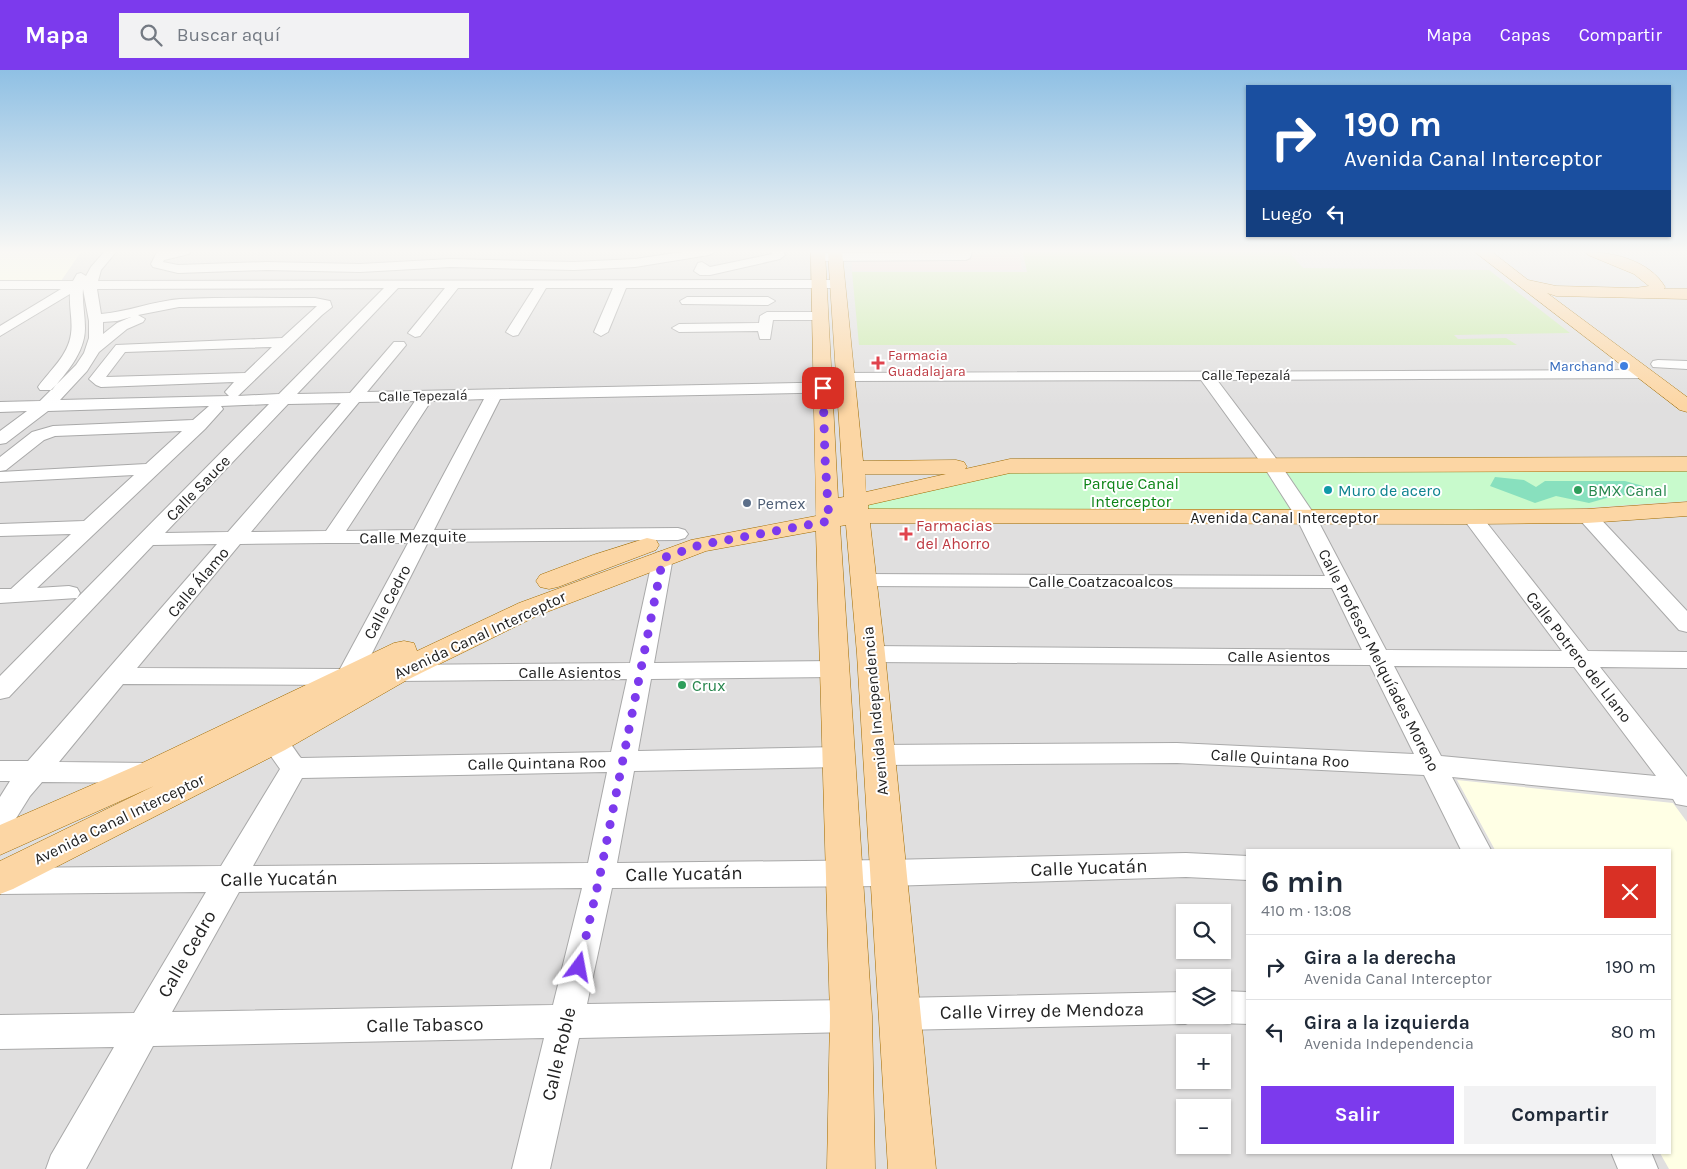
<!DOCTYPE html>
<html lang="es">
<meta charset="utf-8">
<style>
body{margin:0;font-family:Karla,sans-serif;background:#f2f2f3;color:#1f2937;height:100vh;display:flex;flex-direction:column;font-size:19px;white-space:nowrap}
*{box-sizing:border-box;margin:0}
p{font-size:16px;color:#747a83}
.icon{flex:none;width:28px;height:28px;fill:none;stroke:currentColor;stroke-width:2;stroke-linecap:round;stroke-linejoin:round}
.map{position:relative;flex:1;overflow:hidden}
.side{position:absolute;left:1246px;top:779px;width:425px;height:305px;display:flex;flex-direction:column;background:#fff;border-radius:0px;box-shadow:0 1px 4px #0004}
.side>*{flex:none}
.banner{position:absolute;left:1246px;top:15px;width:425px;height:152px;border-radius:0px;box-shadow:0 1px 4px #0004;background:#1a4fa0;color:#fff;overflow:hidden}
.controls{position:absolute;left:1176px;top:834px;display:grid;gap:10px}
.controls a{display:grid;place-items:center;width:55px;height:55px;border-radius:0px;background:#fff;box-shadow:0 1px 4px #0004;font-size:25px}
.pin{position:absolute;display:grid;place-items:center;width:42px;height:42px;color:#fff;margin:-21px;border-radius:10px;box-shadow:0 2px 8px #0006}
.me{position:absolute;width:55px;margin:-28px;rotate:13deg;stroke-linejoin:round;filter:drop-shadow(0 0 4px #0008)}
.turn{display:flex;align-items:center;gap:18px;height:105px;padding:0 15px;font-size:22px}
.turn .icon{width:65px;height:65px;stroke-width:2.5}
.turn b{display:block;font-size:35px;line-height:42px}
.then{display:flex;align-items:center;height:48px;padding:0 15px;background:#0003;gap:10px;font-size:19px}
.round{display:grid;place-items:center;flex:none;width:52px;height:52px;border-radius:0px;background:#f2f2f3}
.head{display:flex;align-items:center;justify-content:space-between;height:85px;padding:0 15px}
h1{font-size:30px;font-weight:700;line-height:38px}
.primary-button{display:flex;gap:10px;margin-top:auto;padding:10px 15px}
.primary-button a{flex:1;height:58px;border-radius:0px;background:#7c3aed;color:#fff;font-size:20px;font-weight:700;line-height:58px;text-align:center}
.primary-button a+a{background:#f2f2f3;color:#1f2937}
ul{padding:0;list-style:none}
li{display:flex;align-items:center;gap:15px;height:65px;padding:0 15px;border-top:1px solid #e0e1e3}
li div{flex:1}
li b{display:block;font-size:19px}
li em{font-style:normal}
header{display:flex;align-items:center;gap:30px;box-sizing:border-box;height:70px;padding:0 25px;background:#7c3aed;color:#fff}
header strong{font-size:24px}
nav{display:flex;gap:28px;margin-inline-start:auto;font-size:18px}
.search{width:350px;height:45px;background:#f2f2f3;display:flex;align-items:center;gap:12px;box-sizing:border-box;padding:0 18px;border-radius:0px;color:#747a83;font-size:19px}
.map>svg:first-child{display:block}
.residential{fill:#e0dfdf;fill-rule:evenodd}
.commercial{fill:#f2dad9}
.education{fill:#ffffe5}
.grass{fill:#cdebb0}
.park{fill:#c8facc}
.pitch{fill:#88e0be}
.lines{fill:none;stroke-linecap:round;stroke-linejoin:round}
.minor-casing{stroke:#a9a9a9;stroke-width:2}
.major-casing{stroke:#a06b00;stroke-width:1}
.minor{fill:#fff;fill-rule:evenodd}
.major{fill:#fcd6a4;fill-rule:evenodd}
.route{stroke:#7c3aed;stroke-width:9;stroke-dasharray:0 16.2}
.health-dot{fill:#e0444e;stroke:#fff;stroke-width:2}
.shop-dot{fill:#3f7fe0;stroke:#fff;stroke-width:2}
.culture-dot{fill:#0f9aa8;stroke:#fff;stroke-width:2}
.leisure-dot{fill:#2e9e5b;stroke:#fff;stroke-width:2}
.service-dot{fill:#5c6f8a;stroke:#fff;stroke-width:2}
.labels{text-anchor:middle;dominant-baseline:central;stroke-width:4;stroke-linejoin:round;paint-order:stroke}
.far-health-label{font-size:14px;fill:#be3a42;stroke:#fff;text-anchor:start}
.far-shop-label{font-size:14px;fill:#366cbe;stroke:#fff;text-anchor:end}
.far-street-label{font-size:14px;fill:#222;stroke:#fff}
.park-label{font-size:16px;fill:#0c8416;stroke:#fff}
.street-label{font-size:16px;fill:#222;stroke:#fff}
.culture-label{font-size:16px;fill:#0d838f;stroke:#fff;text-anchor:start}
.leisure-label{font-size:16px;fill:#27864d;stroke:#fff;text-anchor:start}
.service-label{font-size:16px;fill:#4e5e75;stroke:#fff;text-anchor:start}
.health-label{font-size:16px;fill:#be3a42;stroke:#fff;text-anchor:start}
.near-street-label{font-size:19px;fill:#222;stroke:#fff}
</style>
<header>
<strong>Mapa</strong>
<div class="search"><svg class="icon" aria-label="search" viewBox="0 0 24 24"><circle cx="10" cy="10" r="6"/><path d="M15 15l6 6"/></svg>Buscar aquí</div>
<nav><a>Mapa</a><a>Capas</a><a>Compartir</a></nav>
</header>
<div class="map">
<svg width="1687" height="1099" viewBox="0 0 1687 1099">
<rect width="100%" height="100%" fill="#f2efe9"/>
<path class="residential" d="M 0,182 L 1687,182 L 1687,1099 L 0,1099 ZM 1248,780 L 1670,780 L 1670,1082 L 1248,1082 ZM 1185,842 L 1222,842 L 1222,880 L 1185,880 ZM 1185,908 L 1222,908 L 1222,945 L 1185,945 ZM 1185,972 L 1222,972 L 1222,1010 L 1185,1010 ZM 1185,1038 L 1222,1038 L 1222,1075 L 1185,1075 Z"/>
<path class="commercial" d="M 851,182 L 1019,182 L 1022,200 L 852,201 Z"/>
<path class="education" d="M 0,182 L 81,182 L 61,211 L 0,211 Z
M 1457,710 L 1673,733 L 1687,752 L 1687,1099 L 1669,1099 L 1660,1083 L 1670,1082 L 1670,780 L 1495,780 Z"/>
<path class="grass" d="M 1023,182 L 1289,182 L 1303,198 L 1489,200 L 1570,263 L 1454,265 L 1458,269 L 1506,268 L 1517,275 L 859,275 L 852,202 L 1027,202 Z"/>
<path class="park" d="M 1687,398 L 1687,431 L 1524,442 L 872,444 L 866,435 L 1015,401 Z"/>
<path class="pitch" d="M 1495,407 L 1524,410 L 1536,417 L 1545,411 L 1625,411 L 1665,422 L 1657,426 L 1617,425 L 1589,433 L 1556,426 L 1535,433 L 1490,416 Z"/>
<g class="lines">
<g class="minor-casing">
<path id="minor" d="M 104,182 L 116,182 L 101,200 L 98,211 L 838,210 L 844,214 L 838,218 L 626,218 L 608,262 L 601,266 L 594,262 L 613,218 L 546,218 L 518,265 L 513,266 L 506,262 L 534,218 L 458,218 L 420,266 L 415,267 L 408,263 L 445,218 L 398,218 L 297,324 L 350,323 L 394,272 L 404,272 L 406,275 L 367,322 L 846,312 L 852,314 L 854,317 L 852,320 L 846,322 L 500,329 L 434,460 L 678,458 L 685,460 L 688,464 L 685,468 L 678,470 L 428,472 L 357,613 L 348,615 L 123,614 L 59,692 L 151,693 L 161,696 L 165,703 L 161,710 L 151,713 L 42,712 L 30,726 L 10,758 L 0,761 L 0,727 L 10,711 L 0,711 L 0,691 L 28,691 L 217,474 L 153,475 L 9,627 L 0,629 L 0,606 L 269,334 L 221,336 L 223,339 L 205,359 L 37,518 L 69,516 L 77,518 L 80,523 L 77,528 L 0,533 L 0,519 L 11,519 L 71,464 L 0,466 L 0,454 L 84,451 L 134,405 L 0,412 L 0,402 L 146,394 L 182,361 L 55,366 L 44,370 L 6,400 L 0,401 L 0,387 L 32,362 L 53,356 L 193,350 L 209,336 L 48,341 L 6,373 L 0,374 L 0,361 L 27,341 L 0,342 L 0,332 L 40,331 L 76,295 L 84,283 L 89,268 L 89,251 L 83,219 C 82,232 85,245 85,258 C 85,283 66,303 52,320 L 40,320 L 38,317 C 50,300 68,286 71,264 C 73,251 69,237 70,224 L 0,266 L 0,256 L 61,219 L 0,219 L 0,211 L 73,211 L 77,204 L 81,203 L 86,206 L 91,197 ZM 384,218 L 279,324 L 238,326 L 322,245 L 332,237 L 330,231 L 315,228 C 270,228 225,227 180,229 C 153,231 128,242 101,244 L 97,219 ZM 317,236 L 282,268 L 116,275 L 89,309 L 96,315 L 101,317 L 234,312 L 225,322 L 229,326 L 60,330 L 87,301 L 99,282 L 127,259 L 143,252 L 145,249 L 138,245 L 179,237 ZM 131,247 L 117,253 L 103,264 L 103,252 L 117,251 ZM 272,277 L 245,303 L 106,307 L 125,282 ZM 484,329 L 414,460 L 346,461 L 431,331 ZM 415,331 L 326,461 L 251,462 L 359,332 ZM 341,333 L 228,462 L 165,463 L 288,334 ZM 328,473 L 408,473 L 340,599 L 137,598 L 240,474 Z
M 157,182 L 191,182 L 189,184 L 164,190 L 163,192 L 178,195 L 266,192 L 360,194 L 450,189 L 574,192 L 635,189 L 682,182 L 715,182 L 709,185 L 635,197 L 574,200 L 450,197 L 360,202 L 266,200 L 178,203 L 153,197 L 151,194 Z
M 771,182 L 783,182 L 785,185 L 780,189 L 710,205 L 700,205 L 694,201 L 698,193 L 702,192 L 710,197 L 772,184 Z
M 972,182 L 970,188 L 966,190 L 818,191 L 812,187 L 818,183 Z
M 687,227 L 768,227 L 775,231 L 768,235 L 682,234 L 680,231 Z
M 767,242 L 820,242 L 827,246 L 820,250 L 773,250 L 770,269 L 760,269 L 758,261 L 679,262 L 672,258 L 679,254 L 759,253 L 760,246 Z
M 1658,290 L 1687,291 L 1687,299 L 1653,297 L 1651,294 L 1653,291 Z
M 1646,300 L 1651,302 L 1654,305 L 1651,308 L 1217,310 L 1278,391 L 1316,447 L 1386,580 L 1562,581 L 1462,447 L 1465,443 L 1472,441 L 1479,443 L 1588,581 L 1687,582 L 1687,598 L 1600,597 L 1687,707 L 1687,736 L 1676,734 L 1673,729 L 1452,707 L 1491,780 L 1461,780 L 1424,705 L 1177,693 L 878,695 L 869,692 L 865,685 L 869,678 L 878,675 L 1177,673 L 1414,684 L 1370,595 L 871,592 L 863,589 L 859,584 L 863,579 L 871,576 L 1362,580 L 1332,518 L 863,516 L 855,515 L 852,510 L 855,505 L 863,504 L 1325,506 L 1296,447 L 1264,397 L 1201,310 L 846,311 L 841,309 L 838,306 L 841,303 ZM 1394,596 L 1574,597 L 1656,706 L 1441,686 Z
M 1587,440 L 1594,442 L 1687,541 L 1687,562 L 1679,560 L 1580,450 L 1577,446 L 1580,442 Z
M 663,481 L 670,483 L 673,487 L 654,593 L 834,591 L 842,593 L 846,599 L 842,605 L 834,607 L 651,609 L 638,681 L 840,677 L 849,680 L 853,687 L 849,694 L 840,697 L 634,701 L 617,793 L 888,790 L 1186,783 L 1248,786 L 1248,810 L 1186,807 L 888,816 L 612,818 L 587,934 L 851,930 L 863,934 L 868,946 L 863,958 L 851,962 L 579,968 L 550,1099 L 512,1099 L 544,968 L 153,976 L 86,1099 L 46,1099 L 51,1085 L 114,977 L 0,979 L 0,945 L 134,943 L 206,822 L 0,824 L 0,798 L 221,796 L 280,699 L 261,672 L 265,665 C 285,659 290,674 301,688 L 611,682 L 627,609 L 397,611 L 388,609 L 385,603 L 388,597 L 397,595 L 630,593 L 653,487 L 656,483 ZM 607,702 L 588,793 L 253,796 L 302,708 ZM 582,818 L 553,935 L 172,942 L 239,822 Z
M 1222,921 L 1248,922 L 1248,954 L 1222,953 L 1210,948 L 1208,945 L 1222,945 Z
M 1185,922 L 1185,945 L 1199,945 L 1197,949 L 1185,954 L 899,960 L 887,956 L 882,944 L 887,932 L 899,928 Z
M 1611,1082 L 1651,1082 L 1658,1099 L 1618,1099 Z"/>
</g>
<g class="major-casing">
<path id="major" d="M 811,182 L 825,182 L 838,428 L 844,427 L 828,182 L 842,182 L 863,391 L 956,390 L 964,392 L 967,397 L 965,399 L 1010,389 L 1687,387 L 1687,401 L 1010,403 L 868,435 L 868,439 L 1472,440 L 1587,439 L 1687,432 L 1687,446 L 1587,453 L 1472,454 L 870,453 L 885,584 L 936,1099 L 888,1099 L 857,584 L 846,455 L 840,456 L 872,946 L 875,1099 L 827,1099 L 830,946 L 816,461 L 706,481 L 539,545 L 407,610 L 285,680 L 13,819 L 0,824 L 0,791 L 154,716 L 0,785 L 0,755 L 140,694 L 394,573 L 404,571 L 414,573 L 417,581 L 519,533 L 691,470 L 816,446 ZM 865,404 L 946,404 L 866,422 Z
M 1475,182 L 1492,182 L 1528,210 L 1556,216 L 1635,218 L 1649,216 L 1634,204 L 1588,185 L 1586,182 C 1614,182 1650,191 1665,217 L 1664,219 L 1687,219 L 1687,229 L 1556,226 L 1547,223 L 1687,327 L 1687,342 L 1680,340 Z
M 647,468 L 656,470 L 659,475 L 656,480 L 558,517 L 549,519 L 540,517 L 536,511 L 540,505 L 593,485 Z"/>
</g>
<use href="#minor" class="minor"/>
<use href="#major" class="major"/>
</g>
<linearGradient id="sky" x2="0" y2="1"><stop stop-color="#8fc0e4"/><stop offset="0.54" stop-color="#f9f8f5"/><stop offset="1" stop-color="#f9f8f5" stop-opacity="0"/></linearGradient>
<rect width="1687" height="336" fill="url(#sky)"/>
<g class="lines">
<path class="route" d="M 579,897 L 600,805 L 663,488 L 700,475 L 829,451 L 825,388 L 823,318"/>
</g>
<g class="health-dot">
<path d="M875.5 285.5h5v5h5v5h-5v5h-5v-5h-5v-5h5z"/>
<path d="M903.5 456.5h5v5h5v5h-5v5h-5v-5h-5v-5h5z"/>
</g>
<circle class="shop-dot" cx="1624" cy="296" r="5"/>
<circle class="culture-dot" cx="1328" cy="420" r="5"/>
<g class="leisure-dot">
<circle cx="1578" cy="420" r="5"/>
<circle cx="682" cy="615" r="5"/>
</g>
<circle class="service-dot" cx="747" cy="433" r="5"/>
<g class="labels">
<g class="far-health-label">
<text x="888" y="285">Farmacia<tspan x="888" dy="16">Guadalajara</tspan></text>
</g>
<g class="far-shop-label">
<text x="1614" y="296">Marchand</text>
</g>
<g class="far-street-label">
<text x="1246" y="305">Calle Tepezalá</text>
<text transform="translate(423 326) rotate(-1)">Calle Tepezalá</text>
</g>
<g class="park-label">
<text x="1131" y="413">Parque Canal<tspan x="1131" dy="18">Interceptor</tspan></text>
</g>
<g class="street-label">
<text transform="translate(198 418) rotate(-46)">Calle Sauce</text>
<text x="1284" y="447">Avenida Canal Interceptor</text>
<text transform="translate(413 467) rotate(-1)">Calle Mezquite</text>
<text x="1101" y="511">Calle Coatzacoalcos</text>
<text transform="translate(198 512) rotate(-50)">Calle Álamo</text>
<text transform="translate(387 532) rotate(-62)">Calle Cedro</text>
<text transform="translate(480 565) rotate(-25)">Avenida Canal Interceptor</text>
<text x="1279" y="586">Calle Asientos</text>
<text transform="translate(1579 587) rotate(52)">Calle Potrero del Llano</text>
<text transform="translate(1379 590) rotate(63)">Calle Profesor Melquíades Moreno</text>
<text x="570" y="602">Calle Asientos</text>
<text transform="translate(875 641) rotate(-95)">Avenida Independencia</text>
<text transform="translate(1280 688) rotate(3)">Calle Quintana Roo</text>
<text transform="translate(537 693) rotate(-1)">Calle Quintana Roo</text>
<text transform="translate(119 749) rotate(-26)">Avenida Canal Interceptor</text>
</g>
<g class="culture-label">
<text x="1338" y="420">Muro de acero</text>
</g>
<g class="leisure-label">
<text x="1588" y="420">BMX Canal</text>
<text x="692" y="615">Crux</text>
</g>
<g class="service-label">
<text x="757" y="433">Pemex</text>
</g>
<g class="health-label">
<text x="916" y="455">Farmacias<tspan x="916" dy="18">del Ahorro</tspan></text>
</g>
<g class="near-street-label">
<text transform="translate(1089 798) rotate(-2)">Calle Yucatán</text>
<text transform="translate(684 804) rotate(-1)">Calle Yucatán</text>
<text transform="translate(279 809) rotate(-1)">Calle Yucatán</text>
<text transform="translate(187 884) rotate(-60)">Calle Cedro</text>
<text transform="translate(1042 941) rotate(-1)">Calle Virrey de Mendoza</text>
<text transform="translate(425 955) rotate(-1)">Calle Tabasco</text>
<text transform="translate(559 984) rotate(-77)">Calle Roble</text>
</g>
</g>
</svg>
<div class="controls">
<a><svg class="icon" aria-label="search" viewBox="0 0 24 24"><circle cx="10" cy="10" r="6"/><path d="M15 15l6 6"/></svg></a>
<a><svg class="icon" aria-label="layers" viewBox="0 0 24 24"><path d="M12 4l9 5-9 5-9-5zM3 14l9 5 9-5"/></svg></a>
<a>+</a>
<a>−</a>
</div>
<div class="pin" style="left:823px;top:318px;background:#d93025"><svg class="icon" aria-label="arrive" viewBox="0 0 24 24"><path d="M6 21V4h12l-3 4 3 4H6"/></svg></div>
<svg class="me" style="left:579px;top:897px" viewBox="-20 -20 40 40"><path d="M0-17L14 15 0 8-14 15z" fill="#7c3aed" stroke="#fff" stroke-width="4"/></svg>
<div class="banner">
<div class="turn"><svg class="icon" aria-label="right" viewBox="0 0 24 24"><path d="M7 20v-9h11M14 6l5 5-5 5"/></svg><div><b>190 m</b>Avenida Canal Interceptor</div></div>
<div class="then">Luego<svg class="icon" aria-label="left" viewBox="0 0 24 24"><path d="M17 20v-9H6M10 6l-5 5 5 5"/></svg></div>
</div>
<section class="side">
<div class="head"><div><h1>6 min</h1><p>410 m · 13:08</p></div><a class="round" style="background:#d93025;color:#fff"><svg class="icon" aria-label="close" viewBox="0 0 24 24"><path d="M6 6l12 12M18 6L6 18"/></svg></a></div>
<ul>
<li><svg class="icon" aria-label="right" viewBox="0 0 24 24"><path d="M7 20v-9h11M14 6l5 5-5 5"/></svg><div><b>Gira a la derecha</b><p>Avenida Canal Interceptor</p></div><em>190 m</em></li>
<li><svg class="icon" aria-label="left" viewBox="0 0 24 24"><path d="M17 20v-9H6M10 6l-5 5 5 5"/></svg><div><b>Gira a la izquierda</b><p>Avenida Independencia</p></div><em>80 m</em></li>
</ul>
<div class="primary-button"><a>Salir</a><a>Compartir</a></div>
</section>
</div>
